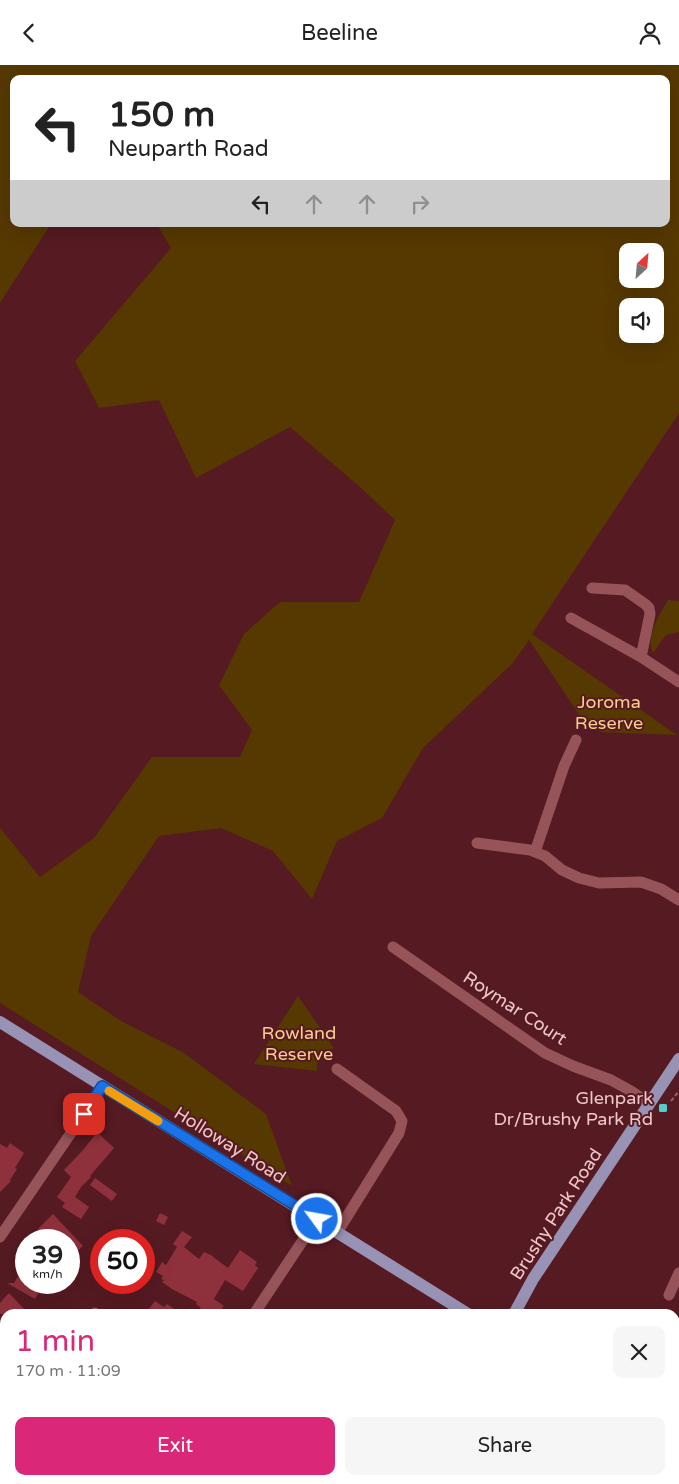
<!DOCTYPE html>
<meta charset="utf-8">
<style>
body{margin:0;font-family:"Varela Round",sans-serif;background:#f6f6f6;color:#222;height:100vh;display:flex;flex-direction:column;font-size:19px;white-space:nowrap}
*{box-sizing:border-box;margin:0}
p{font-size:16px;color:#767676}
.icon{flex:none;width:28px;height:28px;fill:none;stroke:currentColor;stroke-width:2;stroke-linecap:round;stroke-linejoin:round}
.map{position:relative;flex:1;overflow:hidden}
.drawer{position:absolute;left:0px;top:1244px;width:680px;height:176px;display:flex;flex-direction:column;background:#fff;border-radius:15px 15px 0 0;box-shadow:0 5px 20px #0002}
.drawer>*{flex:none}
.guide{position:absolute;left:10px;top:10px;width:660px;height:152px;border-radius:10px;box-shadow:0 5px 20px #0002;background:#fff;color:#222;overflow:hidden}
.needle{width:32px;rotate:26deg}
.buttons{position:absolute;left:619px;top:178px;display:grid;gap:10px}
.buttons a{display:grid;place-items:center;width:45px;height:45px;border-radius:10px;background:#fff;box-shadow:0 5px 20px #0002;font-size:25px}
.speed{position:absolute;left:15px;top:1164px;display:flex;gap:10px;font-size:25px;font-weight:700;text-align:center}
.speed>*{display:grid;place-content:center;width:65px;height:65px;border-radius:50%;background:#fff;box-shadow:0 5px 20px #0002;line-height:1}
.speed small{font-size:12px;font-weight:400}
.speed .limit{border:8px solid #d22;background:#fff;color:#111}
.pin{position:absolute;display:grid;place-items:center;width:42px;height:42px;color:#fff;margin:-21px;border-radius:10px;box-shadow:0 2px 8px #0006}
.me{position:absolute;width:55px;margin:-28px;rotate:302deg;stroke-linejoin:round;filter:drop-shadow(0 0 4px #0008)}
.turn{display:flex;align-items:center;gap:18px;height:105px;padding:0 15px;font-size:22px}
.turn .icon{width:65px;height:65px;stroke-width:2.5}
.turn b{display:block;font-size:35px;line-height:42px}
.lanes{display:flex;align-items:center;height:48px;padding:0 15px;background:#0003;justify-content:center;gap:25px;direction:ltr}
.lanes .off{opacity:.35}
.round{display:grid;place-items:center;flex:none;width:52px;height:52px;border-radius:10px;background:#f6f6f6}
.overview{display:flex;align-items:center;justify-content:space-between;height:85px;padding:0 15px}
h1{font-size:30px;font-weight:600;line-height:38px;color:#db2777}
.action{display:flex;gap:10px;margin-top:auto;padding:10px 15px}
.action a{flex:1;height:58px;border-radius:10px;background:#db2777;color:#fff;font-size:20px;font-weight:600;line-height:58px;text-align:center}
.action a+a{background:#f6f6f6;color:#222}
header{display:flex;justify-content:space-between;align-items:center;height:65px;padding:0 15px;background:#fff;font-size:22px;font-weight:600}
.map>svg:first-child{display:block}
.green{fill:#563801;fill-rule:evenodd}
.building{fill:#8f313d}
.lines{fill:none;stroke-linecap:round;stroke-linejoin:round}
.path{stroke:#976469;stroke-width:2;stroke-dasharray:4 2.5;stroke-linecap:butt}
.minor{stroke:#965358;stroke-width:11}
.major{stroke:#9893b4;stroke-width:12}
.route-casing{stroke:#114b97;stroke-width:12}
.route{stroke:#1a73e8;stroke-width:9}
.slow{stroke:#f59e0b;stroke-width:9}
.poi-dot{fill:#52cdce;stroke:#561a22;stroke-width:2}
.labels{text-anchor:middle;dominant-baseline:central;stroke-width:4;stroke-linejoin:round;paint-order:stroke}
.park-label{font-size:18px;fill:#face8e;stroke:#561a22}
.street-label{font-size:18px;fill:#eec7c8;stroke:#561a22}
.poi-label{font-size:18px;fill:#eec7c8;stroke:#561a22;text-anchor:end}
</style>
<header><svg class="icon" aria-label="back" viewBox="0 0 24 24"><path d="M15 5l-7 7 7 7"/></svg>Beeline<svg class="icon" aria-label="person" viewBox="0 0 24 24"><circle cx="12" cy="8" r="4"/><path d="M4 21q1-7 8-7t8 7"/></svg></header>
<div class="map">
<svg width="679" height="1419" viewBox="0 0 679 1419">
<rect width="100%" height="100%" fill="#561a22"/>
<path class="green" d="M 0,0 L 679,0 L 679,348 L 532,569 L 677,670 L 600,667 L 591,657 L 580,651 L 529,575 L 513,598 L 423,683 L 382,753 L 337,776 L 312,834 L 273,786 L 221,763 L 159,771 L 91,871 L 78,927 L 121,956 L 184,988 L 266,1049 L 292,1121 L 0,938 L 0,763 L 40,812 L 94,773 L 152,692 L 240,692 L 252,665 L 219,620 L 244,569 L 280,537 L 359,537 L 395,455 L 361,423 L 290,362 L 196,413 L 159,335 L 99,343 L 75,296 L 171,183 L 157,159 L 666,159 L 666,14 L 14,14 L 14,159 L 51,159 L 0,238 ZM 655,186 L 655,214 L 628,214 L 628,186 ZM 655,241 L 655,269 L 628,269 L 628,241 Z
M 668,535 L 679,536 L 679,567 L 666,570 L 653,588 C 645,572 660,549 668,535 Z
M 298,931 L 334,983 C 323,987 316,994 317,1006 L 254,999 Z"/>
<path class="building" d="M 97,1067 L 114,1083 L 90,1111 L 91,1112 L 81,1122 L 75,1132 L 89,1142 L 81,1154 L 62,1142 L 65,1138 L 57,1132 L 71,1112 L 64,1105 L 84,1084 Z
M 10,1078 L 24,1088 L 15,1103 L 17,1104 L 10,1115 L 11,1116 L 0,1127 L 0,1079 L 7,1083 Z
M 95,1113 L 117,1129 L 112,1136 L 90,1120 Z
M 160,1148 L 168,1152 L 164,1160 L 156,1156 Z
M 53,1149 L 83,1181 L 69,1194 L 69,1175 L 46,1175 L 37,1165 Z
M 182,1166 L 192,1172 L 184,1182 L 199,1194 L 204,1187 L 213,1191 L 213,1192 L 228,1203 L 240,1185 L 257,1197 L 255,1200 L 258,1203 L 243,1226 L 225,1215 L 214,1234 L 224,1241 L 222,1243 L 230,1249 L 209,1249 L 200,1243 L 200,1242 L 196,1239 L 197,1237 L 172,1224 L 162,1217 L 164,1215 L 161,1214 L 163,1211 L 156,1207 L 162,1197 L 166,1200 L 177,1182 L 173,1179 Z
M 26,1198 L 26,1218 L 44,1218 L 35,1234 L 7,1218 L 14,1218 Z
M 9,1228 L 29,1249 L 0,1249 L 0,1238 Z
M 155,1236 L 164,1242 L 167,1239 L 182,1249 L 145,1249 Z"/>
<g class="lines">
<path class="path" d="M 671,1036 L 679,1026"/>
<path class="minor" d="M 592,523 L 625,525 L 645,539 L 649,543 L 650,549 L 641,592
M 571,553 L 641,592 L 679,617
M 477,778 L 530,785 L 545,791 L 562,805 L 579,813 L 599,818 L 641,817 L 661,824 L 679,835
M 535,787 L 564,701 L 576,675
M 393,882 L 545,988 L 573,1001 L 611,1015 L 631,1026 L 649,1038
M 337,1004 L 396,1046 L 402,1056 L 399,1068 L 338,1166
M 0,1172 L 103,1021
M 669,1230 L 679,1208
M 95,1248 L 95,1249
M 254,1249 L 317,1154
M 675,1381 L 679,1383
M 140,1419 L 143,1415"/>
<path class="major" d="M 0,957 L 468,1249
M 514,1249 L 533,1214 L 679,994
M 443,1419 L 446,1415"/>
</g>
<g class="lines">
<g class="route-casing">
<path id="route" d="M 84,1049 L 102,1021 L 317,1154"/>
</g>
<use href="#route" class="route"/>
<path class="slow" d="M 109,1026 L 158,1056"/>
</g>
<rect class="poi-dot" x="658" y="1038" width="10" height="10" rx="2.5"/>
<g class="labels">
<g class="park-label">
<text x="609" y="637">Joroma<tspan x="609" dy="21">Reserve</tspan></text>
<text x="299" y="968">Rowland<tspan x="299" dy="21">Reserve</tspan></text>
</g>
<g class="street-label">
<text transform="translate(515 943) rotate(33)">Roymar Court</text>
<text transform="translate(230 1080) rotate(32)">Holloway Road</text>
<text transform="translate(556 1149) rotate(-57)">Brushy Park Road</text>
</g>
<g class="poi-label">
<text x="653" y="1033">Glenpark<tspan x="653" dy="21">Dr/Brushy Park Rd</tspan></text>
</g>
</g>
</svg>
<div class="buttons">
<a><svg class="needle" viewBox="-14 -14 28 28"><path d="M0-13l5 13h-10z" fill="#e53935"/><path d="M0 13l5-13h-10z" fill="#767676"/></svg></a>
<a><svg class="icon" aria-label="sound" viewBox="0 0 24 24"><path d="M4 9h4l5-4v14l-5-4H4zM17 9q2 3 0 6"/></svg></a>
</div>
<div class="speed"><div>39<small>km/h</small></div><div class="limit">50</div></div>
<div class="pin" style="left:84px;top:1049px;background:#d93025"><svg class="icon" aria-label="arrive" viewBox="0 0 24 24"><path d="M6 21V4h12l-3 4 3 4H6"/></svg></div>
<svg class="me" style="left:317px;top:1154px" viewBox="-20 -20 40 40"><circle r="17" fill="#1a73e8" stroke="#fff" stroke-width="3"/><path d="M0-11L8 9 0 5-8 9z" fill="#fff"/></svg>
<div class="guide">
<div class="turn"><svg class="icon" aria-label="left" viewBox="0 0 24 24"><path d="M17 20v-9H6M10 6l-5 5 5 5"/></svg><div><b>150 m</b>Neuparth Road</div></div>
<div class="lanes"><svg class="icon" aria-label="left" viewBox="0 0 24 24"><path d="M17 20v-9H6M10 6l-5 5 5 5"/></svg><svg class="icon off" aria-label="ahead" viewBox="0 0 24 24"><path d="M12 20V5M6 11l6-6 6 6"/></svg><svg class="icon off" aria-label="ahead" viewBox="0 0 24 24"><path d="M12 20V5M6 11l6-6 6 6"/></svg><svg class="icon off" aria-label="right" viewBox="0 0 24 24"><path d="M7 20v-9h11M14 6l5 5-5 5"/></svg></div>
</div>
<section class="drawer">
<div class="overview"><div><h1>1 min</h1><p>170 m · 11:09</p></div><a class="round"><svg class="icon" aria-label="close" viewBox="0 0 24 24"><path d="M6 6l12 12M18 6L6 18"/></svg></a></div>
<div class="action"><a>Exit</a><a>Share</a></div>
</section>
</div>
